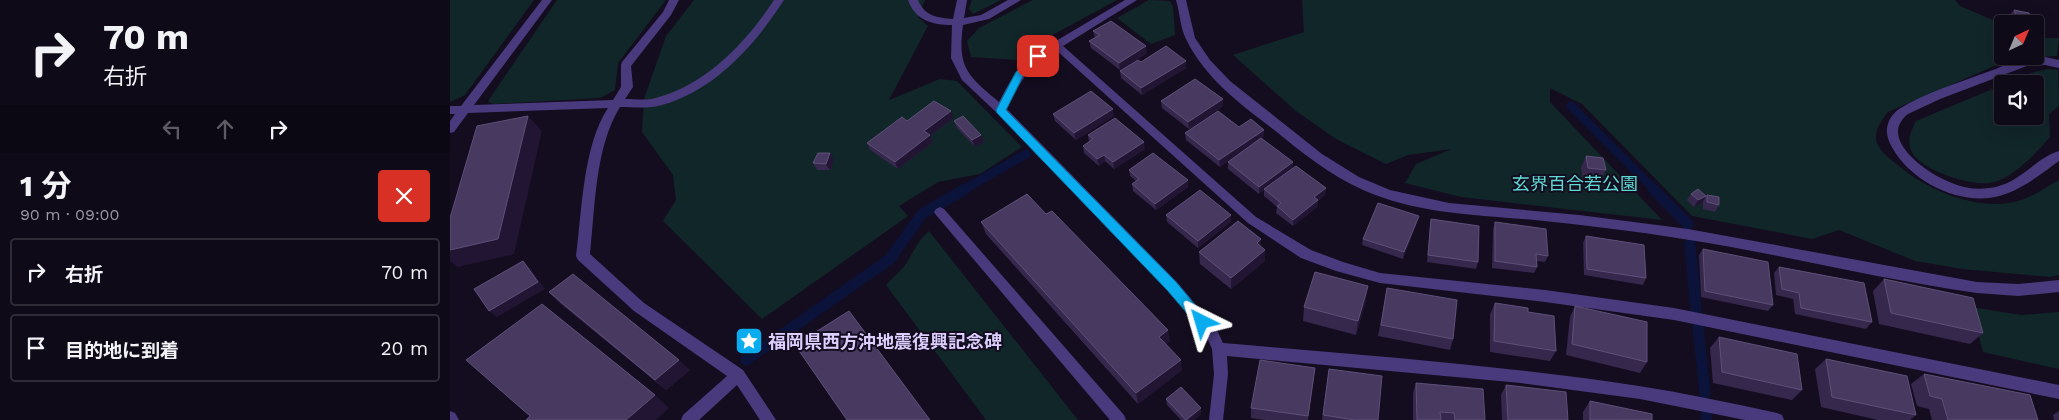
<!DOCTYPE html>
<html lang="ja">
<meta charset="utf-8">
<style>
body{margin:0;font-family:"Work Sans","Noto Sans JP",sans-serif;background:#181321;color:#f1f3f6;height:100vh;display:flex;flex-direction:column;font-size:19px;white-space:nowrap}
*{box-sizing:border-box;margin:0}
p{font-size:16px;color:#9b9aa2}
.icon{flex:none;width:28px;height:28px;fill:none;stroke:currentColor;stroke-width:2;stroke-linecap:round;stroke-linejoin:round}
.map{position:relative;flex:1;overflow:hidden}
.drawer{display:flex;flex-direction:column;background:#0f0a18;width:450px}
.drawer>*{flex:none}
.hud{background:#0f0a18;color:#f1f3f6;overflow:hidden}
.needle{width:32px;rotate:44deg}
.fabs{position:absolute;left:1544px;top:15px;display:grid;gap:10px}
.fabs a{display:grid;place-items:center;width:50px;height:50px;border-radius:5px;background:#0f0a18;box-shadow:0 5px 20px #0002,0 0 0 1px #2f2b37;font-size:25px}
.pin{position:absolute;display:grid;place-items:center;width:42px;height:42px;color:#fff;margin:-21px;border-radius:10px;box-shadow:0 2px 8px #0006}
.me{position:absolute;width:55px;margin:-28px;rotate:320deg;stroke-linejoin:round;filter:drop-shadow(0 0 4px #0008)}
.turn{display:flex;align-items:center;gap:18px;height:105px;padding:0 20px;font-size:22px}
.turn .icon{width:65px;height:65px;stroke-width:2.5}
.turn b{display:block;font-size:35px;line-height:42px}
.lanes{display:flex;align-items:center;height:48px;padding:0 20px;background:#0003;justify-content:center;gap:25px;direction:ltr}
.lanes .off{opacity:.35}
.round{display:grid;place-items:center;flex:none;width:52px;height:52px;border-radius:5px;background:#181321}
.overview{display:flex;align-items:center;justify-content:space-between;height:85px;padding:0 20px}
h1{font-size:30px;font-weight:700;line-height:38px}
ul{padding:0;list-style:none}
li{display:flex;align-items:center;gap:15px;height:68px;margin:0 10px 8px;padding:0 10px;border:2px solid #2f2b37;border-radius:5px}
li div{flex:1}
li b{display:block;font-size:19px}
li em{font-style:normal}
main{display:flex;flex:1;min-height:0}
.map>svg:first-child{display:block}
.green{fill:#112629}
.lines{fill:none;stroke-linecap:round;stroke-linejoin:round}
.stream-far1{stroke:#0b133b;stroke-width:9}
.stream{stroke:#0b133b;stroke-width:11}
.lane{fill:#493a7d;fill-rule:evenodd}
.street{fill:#493a7d;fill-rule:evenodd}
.wall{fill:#36274d}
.shaded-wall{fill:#211533}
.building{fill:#473960;stroke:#5f5079}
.route{fill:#08acef;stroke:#05709b}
.labels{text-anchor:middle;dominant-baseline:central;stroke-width:4;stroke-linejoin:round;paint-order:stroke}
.park-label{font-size:18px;fill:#5ddad3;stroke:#140d20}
.poi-label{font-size:18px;font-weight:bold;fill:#dccefd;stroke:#140d20;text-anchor:start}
</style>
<main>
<section class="drawer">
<div class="hud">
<div class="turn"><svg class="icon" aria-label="right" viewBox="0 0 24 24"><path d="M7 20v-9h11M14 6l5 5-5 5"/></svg><div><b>70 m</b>右折</div></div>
<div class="lanes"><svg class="icon off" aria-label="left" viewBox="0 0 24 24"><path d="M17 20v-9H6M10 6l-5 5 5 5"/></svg><svg class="icon off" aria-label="ahead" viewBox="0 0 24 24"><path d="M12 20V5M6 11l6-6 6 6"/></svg><svg class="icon" aria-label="right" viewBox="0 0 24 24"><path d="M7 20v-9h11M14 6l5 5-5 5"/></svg></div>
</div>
<div class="overview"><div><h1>1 分</h1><p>90 m · 09:00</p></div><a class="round" style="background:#d93025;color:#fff"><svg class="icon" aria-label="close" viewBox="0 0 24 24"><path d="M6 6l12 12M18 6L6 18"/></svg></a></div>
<ul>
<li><svg class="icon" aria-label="right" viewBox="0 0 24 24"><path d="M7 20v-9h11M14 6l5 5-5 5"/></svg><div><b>右折</b></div><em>70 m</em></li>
<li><svg class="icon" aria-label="arrive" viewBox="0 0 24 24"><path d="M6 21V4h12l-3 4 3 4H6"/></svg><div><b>目的地に到着</b></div><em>20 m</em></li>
</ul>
</section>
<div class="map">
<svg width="1609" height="420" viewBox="0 0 1609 420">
<rect width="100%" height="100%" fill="#140d20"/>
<path class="green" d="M 0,0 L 84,0 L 15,95 L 0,102 Z
M 107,0 L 216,0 L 168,63 L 165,90 L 150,98 L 43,104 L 38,101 Z
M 244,0 L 475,0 L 468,17 L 478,26 L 439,100 L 490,79 L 507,81 L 572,147 L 530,174 L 488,182 L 449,206 L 458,216 L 312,319 L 213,221 L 226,200 L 223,175 L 192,132 L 194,99 L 216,36 Z
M 522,0 L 551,0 L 523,14 L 519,9 Z
M 583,0 L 667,0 L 573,51 L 567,60 L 521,57 L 517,41 L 529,28 Z
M 699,0 L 720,1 L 723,7 L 725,35 L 701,44 L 667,18 Z
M 852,0 L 1505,0 L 1510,6 L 1552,24 L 1552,56 L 1585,56 L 1585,38 L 1609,38 L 1607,56 L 1563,58 L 1438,112 C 1432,120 1425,128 1426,139 C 1427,149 1438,157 1445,163 C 1477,190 1526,212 1568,201 C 1582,198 1597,186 1609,180 L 1609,275 L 1600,277 L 1512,269 L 1465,261 L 1389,230 L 1362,239 L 1242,216 L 1132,104 L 1100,88 L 1100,102 L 1212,220 L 1011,197 L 955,183 L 966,164 L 1002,149 L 958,155 L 936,164 L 886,139 L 846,111 L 783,55 L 854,32 Z
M 1598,69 L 1608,70 L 1609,106 L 1599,114 L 1600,137 C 1586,153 1563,179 1540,183 C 1521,186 1468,170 1461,150 C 1457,139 1461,131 1466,121 L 1552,85 L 1552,116 L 1585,116 L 1585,84 L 1555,84 L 1584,72 Z
M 479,231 L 628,420 L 536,420 L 436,285 L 454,267 L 470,240 Z
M 1521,307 L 1571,315 L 1609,312 L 1609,369 L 1533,352 Z"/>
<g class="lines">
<path class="stream-far1" d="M 1121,106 L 1205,190
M 513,190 L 576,154"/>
<path class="stream" d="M 1203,189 L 1238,224
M 1240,244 L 1246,310
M 1248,326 L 1255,394
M 296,360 L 440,259 L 472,214 L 515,189
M 1256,415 L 1257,420"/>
<path class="lane" d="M 490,207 L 494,209 L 674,415 L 676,420 L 660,420 L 486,215 L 484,212 L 486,209 Z"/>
<path class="street" d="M 92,0 L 102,0 L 24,105 L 163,100 L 171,87 L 171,65 L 172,62 L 213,12 L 219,0 L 229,0 L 221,15 L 181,66 L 183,87 L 175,99 C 185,99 199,101 209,97 C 258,83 297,41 324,0 L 334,0 C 305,45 265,90 212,105 C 199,109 183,107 170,107 C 145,147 145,208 140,254 L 194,303 L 293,370 L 326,420 L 310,420 L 287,385 L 249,420 L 231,420 L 233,415 L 277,376 L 184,311 L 128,260 L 126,256 C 132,211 133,145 158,108 L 18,113 L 4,132 L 0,133 L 0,121 L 5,114 L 0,114 L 0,106 L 11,106 Z
M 458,0 L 468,0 C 474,16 488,18 503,19 L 507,0 L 517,0 L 514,18 L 531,15 L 558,0 L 571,0 L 539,19 L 513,25 C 507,68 518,76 549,102 C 561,79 570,62 593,48 C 598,45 601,42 606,41 L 675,0 L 687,0 L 613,46 L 806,217 L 861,250 L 893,262 L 930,273 L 1095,290 L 1224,308 L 1609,385 L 1609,399 L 1224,320 L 1095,302 L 930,283 L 886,271 L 851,258 L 798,223 L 606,50 C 576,68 572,80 557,109 L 727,282 L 767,330 L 773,343 C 912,355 1051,365 1189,386 C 1235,393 1281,403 1327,413 L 1332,415 L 1334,420 L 1295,420 L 1190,399 L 1071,383 L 777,356 L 778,374 L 773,420 L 759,420 L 764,374 L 762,349 L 757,338 L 717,290 L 547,113 L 512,80 L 501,58 L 502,25 C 482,25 465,20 458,0 Z
M 726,0 L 736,0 L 745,38 L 760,60 L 780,81 L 872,154 L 909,177 L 940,190 L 999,203 L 1129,215 L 1238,229 L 1527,282 L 1568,284 L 1609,280 L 1609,292 L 1568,296 L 1527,293 C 1428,279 1332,254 1233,239 C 1184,231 1135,225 1085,220 C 1027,215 967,214 913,190 C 880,175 851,152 823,129 C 790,104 754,77 736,39 C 730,27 730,13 726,0 Z
M 1595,57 L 1609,60 L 1609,68 L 1595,65 L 1577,66 L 1490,99 L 1458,114 C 1426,139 1479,175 1502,183 C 1513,188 1527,190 1539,188 C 1569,185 1585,158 1609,151 L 1609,161 C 1588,176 1566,195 1539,198 C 1503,202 1461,180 1443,149 C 1438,141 1435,132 1438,124 C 1440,117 1444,113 1449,109 C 1476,92 1511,82 1540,71 C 1552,67 1564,60 1576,58 C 1582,57 1589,58 1595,57 Z
M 0,411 L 5,413 L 9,420 L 0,420 Z"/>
</g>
<path class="wall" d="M 1564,10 L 1583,21 L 1581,24 L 1561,24 L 1558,17 Z
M 643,31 L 697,53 L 670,70 L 641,48 L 639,41 L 645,38 Z
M 736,61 L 736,68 L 692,95 L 671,78 L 670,71 L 691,62 Z
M 773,99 L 773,106 L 739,129 L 712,108 L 711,101 Z
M 603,114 L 664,116 L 626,140 L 605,121 Z
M 504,118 L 480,136 L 483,142 L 448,169 L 420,150 L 417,143 L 457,121 Z
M 504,121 L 531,135 L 534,142 L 525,147 L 507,128 Z
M 789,127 L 814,136 L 770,167 L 736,140 L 735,133 Z
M 638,135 L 695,149 L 664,169 L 655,161 L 649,166 L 634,153 L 633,146 L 639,142 Z
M 380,153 L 384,160 L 380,170 L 367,170 L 363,163 Z
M 1136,156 L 1156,170 L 1150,182 L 1133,180 L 1131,168 Z
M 778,162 L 843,162 L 843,168 L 876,188 L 875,195 L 868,201 L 867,207 L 843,226 L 826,213 L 827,207 L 814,196 L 814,190 L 809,194 L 778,169 Z
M 679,170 L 738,187 L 706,210 L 683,191 L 682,184 L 686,181 L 680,176 Z
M 1241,194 L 1256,196 L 1257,195 L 1269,205 L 1265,212 L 1253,209 L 1253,202 L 1244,207 L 1237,200 Z
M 716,215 L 781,222 L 748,248 L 717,222 Z
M 981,219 L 1028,262 L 1026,269 L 977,262 L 980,226 Z
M 531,222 L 720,341 L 716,344 L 732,370 L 688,404 L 536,234 Z
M 967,222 L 953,259 L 912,245 L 913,239 Z
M 1045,222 L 1098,256 L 1095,262 L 1087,261 L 1087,267 L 1084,273 L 1042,268 L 1043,229 Z
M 1136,236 L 1196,278 L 1193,285 L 1134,275 L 1133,243 Z
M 811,247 L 815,250 L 815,261 L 781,289 L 750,264 L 749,252 Z
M 1253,249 L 1323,305 L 1318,311 L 1251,297 L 1249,255 Z
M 1329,267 L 1422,322 L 1416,329 L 1345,314 L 1343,299 L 1326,295 L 1324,273 Z
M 1434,279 L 1533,333 L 1520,344 L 1429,324 L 1423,291 Z
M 937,288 L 1003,339 L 1000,350 L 928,336 Z
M 99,292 L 240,370 L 216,390 L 111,304 Z
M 916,300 L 906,335 L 853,321 L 854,307 Z
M 1045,303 L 1078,312 L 1106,351 L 1100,361 L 1040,352 L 1040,314 Z
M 1125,306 L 1197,362 L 1190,373 L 1116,355 L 1120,317 Z
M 1269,337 L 1352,390 L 1342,400 L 1263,383 L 1260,348 Z
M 1376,359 L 1466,415 L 1460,420 L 1428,420 L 1371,407 L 1365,369 Z
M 865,368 L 858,420 L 815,420 L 801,418 L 801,408 Z
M 879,369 L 928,420 L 872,420 Z
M 1474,374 L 1588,420 L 1482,420 L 1479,409 L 1467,406 L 1461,384 Z
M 966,383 L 1035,420 L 963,420 L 963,393 Z
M 1056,385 L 1118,420 L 1052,420 L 1051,395 Z
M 716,399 L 751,414 L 744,420 L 731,420 L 717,405 Z
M 1140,401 L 1202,420 L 1133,420 L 1133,412 Z
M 1609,411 L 1609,420 L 1604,420 L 1603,415 Z"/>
<path class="shaded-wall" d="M 696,46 L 697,53 L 670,70 L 669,63 Z
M 736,61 L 736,68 L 692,95 L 691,88 Z
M 773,99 L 773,106 L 739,129 L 738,122 Z
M 663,109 L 664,116 L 626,140 L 624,133 Z
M 501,111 L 504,118 L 480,136 L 483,142 L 448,169 L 445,162 L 474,131 Z
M 78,116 L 92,131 L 64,254 L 8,267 L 0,261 L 0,250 Z
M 814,130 L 814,136 L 770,167 L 769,160 Z
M 531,135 L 534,142 L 525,147 L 522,140 Z
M 694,142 L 695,149 L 664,169 L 663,162 Z
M 380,153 L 384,160 L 380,170 L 376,164 Z
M 654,155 L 655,161 L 649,166 L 647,159 Z
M 843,162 L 843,169 L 809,194 L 809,187 Z
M 738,180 L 738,187 L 706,210 L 705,204 Z
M 876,188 L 875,195 L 868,201 L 867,207 L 843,226 L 843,220 L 864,197 Z
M 1256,196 L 1252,203 L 1244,207 L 1248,200 Z
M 781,215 L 781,222 L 748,248 L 748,241 Z
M 969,216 L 967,222 L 953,259 L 954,252 Z
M 811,239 L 811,251 L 807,243 Z
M 815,250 L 815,261 L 781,289 L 781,278 Z
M 73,261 L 80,268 L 95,289 L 47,317 L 39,311 Z
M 918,286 L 916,300 L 906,335 L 908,321 Z
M 718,330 L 720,341 L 711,348 L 709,337 Z
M 229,360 L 240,370 L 216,390 L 205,380 Z
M 731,360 L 732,370 L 688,404 L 686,393 Z
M 205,395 L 219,408 L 206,420 L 176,420 Z
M 751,408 L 751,414 L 744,420 L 736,420 Z"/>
<path class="building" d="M 1564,10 L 1579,13 L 1583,21 L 1568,19 Z
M 661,21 L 696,46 L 669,63 L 639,41 L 650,35 L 643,31 Z
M 716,46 L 736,61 L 691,88 L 670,71 L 688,60 L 691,62 Z
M 745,79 L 773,99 L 738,122 L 711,101 Z
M 641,91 L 663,109 L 624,133 L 603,114 Z
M 484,101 L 501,111 L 474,131 L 480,135 L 445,162 L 417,143 L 452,117 L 457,121 Z
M 768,111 L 789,127 L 801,119 L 814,130 L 769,160 L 735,133 Z
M 78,116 L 48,239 L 0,250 L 0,218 L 27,126 Z
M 513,116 L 531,135 L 522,140 L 504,121 Z
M 665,118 L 694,142 L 663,162 L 654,155 L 647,159 L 633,146 L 643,139 L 638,135 Z
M 811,138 L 843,162 L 809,187 L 778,162 Z
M 368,153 L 380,153 L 376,164 L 363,163 Z
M 703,153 L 738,180 L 705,204 L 682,184 L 689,179 L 679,170 Z
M 1136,156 L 1153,158 L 1156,170 L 1138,168 Z
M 846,166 L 876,188 L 864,197 L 868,200 L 843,220 L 827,206 L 831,203 L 814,189 Z
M 1248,189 L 1256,196 L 1248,200 L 1241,194 Z
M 750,190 L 781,215 L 748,241 L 716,215 Z
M 577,194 L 596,214 L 602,211 L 718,330 L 709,337 L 731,360 L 686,393 L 531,222 Z
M 1257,195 L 1269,197 L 1269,205 L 1257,202 Z
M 928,203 L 969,216 L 954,252 L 913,239 Z
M 981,219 L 1029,226 L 1028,262 L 978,255 Z
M 788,221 L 811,239 L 807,243 L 815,250 L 781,278 L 749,252 Z
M 1045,222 L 1096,229 L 1098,256 L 1086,254 L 1087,267 L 1045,261 Z
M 1136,236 L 1194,245 L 1196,278 L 1137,269 Z
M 1253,249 L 1318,262 L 1323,305 L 1255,291 Z
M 73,261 L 88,282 L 39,311 L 24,289 Z
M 1329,267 L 1414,283 L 1422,322 L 1351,308 L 1349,293 L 1332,289 Z
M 865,272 L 918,286 L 908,321 L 854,307 Z
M 123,274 L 229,360 L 205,380 L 99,292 Z
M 1434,279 L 1523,298 L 1533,333 L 1441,313 Z
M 937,288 L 1007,300 L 1003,339 L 931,325 Z
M 1045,303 L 1078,308 L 1078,312 L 1104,316 L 1106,351 L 1044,341 Z
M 92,304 L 205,395 L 176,420 L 76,420 L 80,416 L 16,360 Z
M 1125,306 L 1197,322 L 1197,362 L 1122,344 Z
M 399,311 L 480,420 L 397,420 L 345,345 Z
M 1269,337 L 1347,354 L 1352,390 L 1272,372 Z
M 1376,359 L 1457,376 L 1466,415 L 1382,397 Z
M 810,360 L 865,368 L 858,416 L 801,408 Z
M 879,369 L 932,376 L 928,420 L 905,420 L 873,415 Z
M 1474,374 L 1580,395 L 1588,420 L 1498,420 L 1492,399 L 1480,396 Z
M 966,383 L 1033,389 L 1035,420 L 1005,420 L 1004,413 L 990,412 L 991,420 L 967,420 Z
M 1056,385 L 1116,392 L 1118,420 L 1058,420 Z
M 731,387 L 751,408 L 736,420 L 716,399 Z
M 1140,401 L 1202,414 L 1202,420 L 1140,420 Z"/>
<path class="route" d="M 588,52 L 593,56 L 573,76 L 556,110 L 726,282 L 757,319 L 759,322 L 757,326 L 752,328 L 748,326 L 717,290 L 547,113 L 546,110 L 566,72 L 585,53 Z"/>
<defs>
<g id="sight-square" transform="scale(1.4375)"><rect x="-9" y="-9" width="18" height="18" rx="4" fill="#08acef" stroke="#140d20"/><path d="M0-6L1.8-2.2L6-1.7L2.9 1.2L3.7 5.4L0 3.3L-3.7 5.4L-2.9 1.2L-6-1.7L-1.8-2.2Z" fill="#fff"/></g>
</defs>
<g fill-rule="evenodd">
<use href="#sight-square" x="299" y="341"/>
</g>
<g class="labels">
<g class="park-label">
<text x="1125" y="183">玄界百合若公園</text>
</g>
<g class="poi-label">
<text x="318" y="341">福岡県西方沖地震復興記念碑</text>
</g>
</g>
</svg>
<div class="fabs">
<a><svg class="needle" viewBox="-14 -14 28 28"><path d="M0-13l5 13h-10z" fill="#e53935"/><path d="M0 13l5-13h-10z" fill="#9b9aa2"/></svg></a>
<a><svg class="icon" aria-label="sound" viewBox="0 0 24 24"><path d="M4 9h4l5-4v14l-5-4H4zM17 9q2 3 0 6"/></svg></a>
</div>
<div class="pin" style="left:588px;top:56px;background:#d93025"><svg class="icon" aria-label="arrive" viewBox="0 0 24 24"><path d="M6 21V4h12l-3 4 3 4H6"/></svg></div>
<svg class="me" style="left:752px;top:322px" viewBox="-20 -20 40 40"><path d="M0-17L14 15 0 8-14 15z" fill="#08acef" stroke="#fff" stroke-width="4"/></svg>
</div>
</main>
